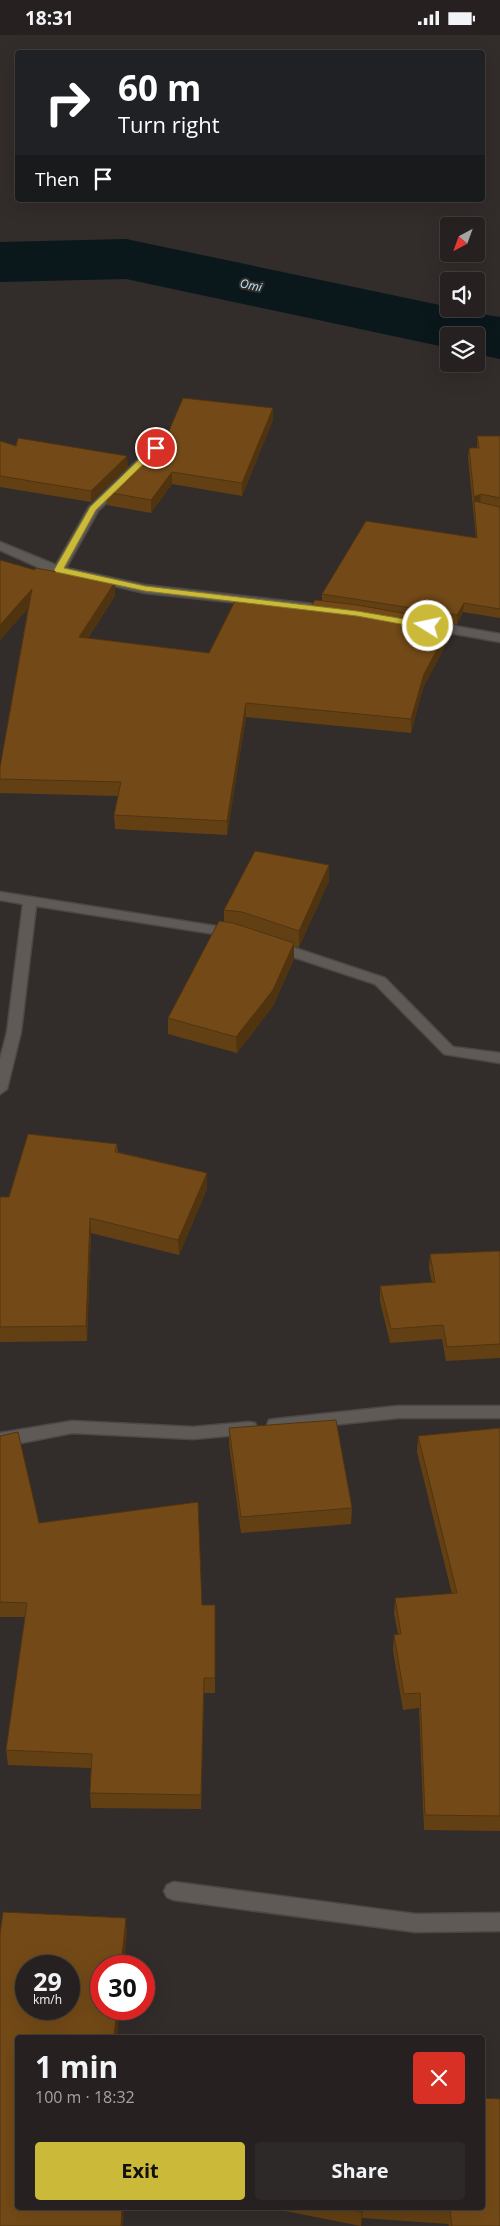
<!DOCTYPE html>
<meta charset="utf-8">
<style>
body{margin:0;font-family:"Open Sans",sans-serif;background:#2e2929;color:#f1f3f6;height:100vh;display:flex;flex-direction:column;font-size:19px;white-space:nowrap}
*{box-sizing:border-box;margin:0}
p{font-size:16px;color:#a4a3a5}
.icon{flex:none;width:28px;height:28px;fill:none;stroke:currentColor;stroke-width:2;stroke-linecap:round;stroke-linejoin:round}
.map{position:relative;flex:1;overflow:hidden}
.panel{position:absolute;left:15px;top:2000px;width:470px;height:175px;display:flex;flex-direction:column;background:#262120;border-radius:5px;box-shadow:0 5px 20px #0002,0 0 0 1px #423e3e}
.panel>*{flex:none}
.guide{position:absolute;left:15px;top:15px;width:470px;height:152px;border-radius:5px;box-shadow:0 5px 20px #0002,0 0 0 1px #423e3e;background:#202124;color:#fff;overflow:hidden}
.needle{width:32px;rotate:221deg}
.controls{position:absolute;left:440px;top:182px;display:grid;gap:10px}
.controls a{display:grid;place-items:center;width:45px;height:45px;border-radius:5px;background:#262120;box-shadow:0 5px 20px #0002,0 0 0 1px #423e3e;font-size:25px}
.speed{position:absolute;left:15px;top:1920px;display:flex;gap:10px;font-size:25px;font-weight:700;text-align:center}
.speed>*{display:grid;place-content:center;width:65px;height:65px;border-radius:50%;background:#262120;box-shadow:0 5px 20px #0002,0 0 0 1px #423e3e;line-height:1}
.speed small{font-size:12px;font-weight:400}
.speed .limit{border:8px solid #d22;background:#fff;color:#111}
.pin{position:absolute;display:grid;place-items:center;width:42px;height:42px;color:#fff;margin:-21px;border:2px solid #fff;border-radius:50%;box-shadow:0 1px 5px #0007}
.me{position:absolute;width:55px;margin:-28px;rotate:280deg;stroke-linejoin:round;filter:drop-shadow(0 0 4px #0008)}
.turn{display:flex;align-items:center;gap:18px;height:105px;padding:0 20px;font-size:22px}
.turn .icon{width:65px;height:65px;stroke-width:2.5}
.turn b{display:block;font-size:35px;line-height:42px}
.then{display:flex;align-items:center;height:48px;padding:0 20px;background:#0003;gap:10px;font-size:19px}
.round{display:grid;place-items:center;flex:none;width:52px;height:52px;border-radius:5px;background:#2e2929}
.overview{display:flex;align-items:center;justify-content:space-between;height:85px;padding:0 20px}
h1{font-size:30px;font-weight:700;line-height:38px}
.action{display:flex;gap:10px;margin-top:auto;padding:10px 20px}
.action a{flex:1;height:58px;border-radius:5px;background:#cbba39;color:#111;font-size:20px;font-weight:700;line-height:58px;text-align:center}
.action a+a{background:#2e2929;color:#f1f3f6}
.status{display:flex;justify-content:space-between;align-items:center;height:35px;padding:0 25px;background:#262120;direction:ltr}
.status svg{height:14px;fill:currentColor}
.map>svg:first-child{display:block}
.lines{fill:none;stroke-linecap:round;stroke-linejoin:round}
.river{fill:#0a181c;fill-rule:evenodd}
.street-casing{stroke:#4c4846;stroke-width:3}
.street{fill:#605a57;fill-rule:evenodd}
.wall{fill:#634014}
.shaded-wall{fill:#503410}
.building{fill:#734a17;stroke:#503410;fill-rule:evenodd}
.route{fill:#cbba39;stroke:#847925}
.labels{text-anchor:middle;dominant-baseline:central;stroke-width:4;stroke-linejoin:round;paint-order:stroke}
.far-water-label{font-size:12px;font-style:italic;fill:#b9e9fb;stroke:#322c2a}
</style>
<div class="status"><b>18:31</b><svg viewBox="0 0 49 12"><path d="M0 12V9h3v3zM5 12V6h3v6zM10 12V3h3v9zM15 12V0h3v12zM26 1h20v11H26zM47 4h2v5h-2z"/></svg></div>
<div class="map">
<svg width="500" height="2191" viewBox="0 0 500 2191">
<rect width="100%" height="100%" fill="#322c2a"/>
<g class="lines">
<path class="river" d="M 126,204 L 449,272 L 449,274 L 500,282 L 500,324 L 476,319 L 476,301 L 449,301 L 449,313 L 126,244 L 0,247 L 0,207 Z"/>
<g class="street-casing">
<path id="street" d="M 156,410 L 162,413 L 160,415 L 98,476 L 66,533 L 145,550 L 330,571 L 336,575 L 334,578 L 145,558 L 44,535 L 0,515 L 0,507 L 56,530 L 89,472 L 152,411 Z
M 432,587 L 500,599 L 500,607 L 428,594 L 426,591 L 428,588 Z
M 0,857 L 234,894 L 241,898 L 234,902 L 36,871 L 21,997 L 7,1054 L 0,1059 L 0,1024 L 7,997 L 23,869 L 0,865 Z
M 274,906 L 385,943 L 453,1012 L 500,1018 L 500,1028 L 444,1019 L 375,949 L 269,914 L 267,911 Z
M 398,1371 L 500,1371 L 500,1383 L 398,1383 L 275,1396 L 269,1395 L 267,1390 L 269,1385 L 275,1384 Z
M 72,1386 L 193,1392 L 249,1387 L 255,1388 L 257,1393 L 255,1398 L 249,1399 L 193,1404 L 72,1398 L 0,1412 L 0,1398 Z
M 174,1847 L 415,1879 L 500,1878 L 500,1896 L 415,1897 L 174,1865 L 167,1862 L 164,1856 L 167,1850 Z"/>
</g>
<use href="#street" class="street"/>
</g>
<path class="wall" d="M 273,373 L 273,385 L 242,461 L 172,449 L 151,478 L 107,470 L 106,457 L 157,424 Z
M 477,401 L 500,401 L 500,583 L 463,577 L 457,590 L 452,589 L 451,600 L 423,653 L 411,698 L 246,682 L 227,800 L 115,794 L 114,780 L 118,761 L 0,758 L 0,732 L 28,573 L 0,605 L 0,525 L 115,561 L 88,603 L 209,618 L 309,575 L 322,566 L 322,559 L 476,503 L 468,422 L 469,413 L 477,413 Z
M 0,406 L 16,411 L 128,432 L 91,467 L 0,452 Z
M 329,830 L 329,846 L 299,912 L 294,911 L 294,924 L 273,971 L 237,1018 L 168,999 L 168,983 L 224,886 L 224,875 Z
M 117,1109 L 118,1117 L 207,1138 L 207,1154 L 179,1220 L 91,1198 L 87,1306 L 0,1307 L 0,1162 L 9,1162 Z
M 500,1216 L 500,1323 L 446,1326 L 442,1304 L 390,1308 L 380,1266 L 380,1251 L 432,1247 L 429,1234 L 430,1219 Z
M 229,1393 L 352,1473 L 351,1489 L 241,1498 L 229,1409 Z
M 500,1393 L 500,1796 L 424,1795 L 419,1673 L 403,1675 L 393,1616 L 394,1600 L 398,1599 L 394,1579 L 395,1563 L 452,1559 L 417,1417 L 418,1401 Z
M 0,1401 L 39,1488 L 202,1570 L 215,1570 L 215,1658 L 204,1658 L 201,1774 L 91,1773 L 90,1758 L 91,1733 L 8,1730 L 6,1715 L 25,1582 L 0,1582 Z
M 265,2172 L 482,2172 L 500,2191 L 449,2191 L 448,2189 L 362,2183 L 361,2191 Z"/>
<path class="shaded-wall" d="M 273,373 L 273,385 L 242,461 L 242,448 Z
M 127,421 L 128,432 L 91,467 L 91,456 Z
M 172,437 L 172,449 L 151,478 L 151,465 Z
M 481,459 L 480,468 L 474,466 L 473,472 L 474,462 Z
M 115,547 L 115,561 L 79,616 L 79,602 Z
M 32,554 L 33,568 L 0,605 L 0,590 Z
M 464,568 L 463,577 L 457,590 L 457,580 Z
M 452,587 L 451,600 L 423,653 L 411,698 L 411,684 L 424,639 Z
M 246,668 L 246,682 L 227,800 L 227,786 Z
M 329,830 L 329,846 L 299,912 L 299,896 Z
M 294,908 L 294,924 L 273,971 L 237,1018 L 236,1002 Z
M 207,1138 L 207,1154 L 179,1220 L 178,1205 Z
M 90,1183 L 91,1198 L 87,1306 L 86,1291 Z
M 204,1643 L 204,1658 L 201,1774 L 201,1760 Z
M 126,1883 L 127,1899 L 124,1931 L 121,1931 Z
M 117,1974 L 120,1974 L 117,2002 L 114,2002 Z
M 122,2172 L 124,2172 L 123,2191 L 121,2191 Z
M 363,2172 L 362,2183 L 361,2191 L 361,2177 Z"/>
<path class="building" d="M 183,363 L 273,373 L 242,448 L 172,437 L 151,465 L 106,457 L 142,422 L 157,424 Z
M 477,401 L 500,401 L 500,463 L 481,459 L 474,462 L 469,413 L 479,413 Z
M 18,403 L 127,421 L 91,456 L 0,441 L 0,406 L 16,411 Z
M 474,466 L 500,472 L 500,574 L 464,568 L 457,580 L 322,559 L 366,486 L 477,503 Z
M 0,525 L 35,535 L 35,533 L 115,547 L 79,602 L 209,618 L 236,564 L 309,575 L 315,565 L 357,570 L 452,587 L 424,639 L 411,684 L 246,668 L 227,786 L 114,780 L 121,747 L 0,744 L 0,732 L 32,554 L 0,590 Z
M 255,816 L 329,830 L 299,896 L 242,877 L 224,875 Z
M 219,886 L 233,888 L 294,908 L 273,955 L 236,1002 L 168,983 Z
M 28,1099 L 117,1109 L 115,1117 L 207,1138 L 178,1205 L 90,1183 L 86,1291 L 0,1292 L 0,1162 L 9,1162 Z
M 500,1216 L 500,1309 L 447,1312 L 443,1290 L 391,1294 L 380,1251 L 435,1247 L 430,1219 Z
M 336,1385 L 352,1473 L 241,1482 L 229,1393 Z
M 500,1393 L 500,1781 L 425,1780 L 420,1658 L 404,1659 L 394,1600 L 401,1599 L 395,1563 L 457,1558 L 418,1401 Z
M 18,1397 L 39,1488 L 198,1467 L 202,1570 L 215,1570 L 215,1643 L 204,1643 L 201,1760 L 90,1758 L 92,1719 L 6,1715 L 27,1568 L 0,1567 L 0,1401 Z
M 3,1877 L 126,1883 L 121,1931 L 101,1931 L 101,1974 L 117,1974 L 114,2002 L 18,2002 L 18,2172 L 122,2172 L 121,2191 L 0,2191 L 0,1899 ZM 26,1931 L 69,1931 L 69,1974 L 26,1974 Z
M 482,2063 L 500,2064 L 500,2191 L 452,2191 L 450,2175 L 408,2172 L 482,2172 Z
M 336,2172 L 362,2172 L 361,2177 Z"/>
<path class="route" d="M 153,411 L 160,413 L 96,475 L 64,533 L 145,551 L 357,576 L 428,588 L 433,591 L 428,594 L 357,581 L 145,556 L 56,537 L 54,535 L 90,472 Z"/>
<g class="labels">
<g class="far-water-label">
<text transform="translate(251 250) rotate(12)">Omi</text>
</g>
</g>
</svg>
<div class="controls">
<a><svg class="needle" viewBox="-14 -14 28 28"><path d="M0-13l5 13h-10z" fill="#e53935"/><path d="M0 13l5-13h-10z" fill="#a4a3a5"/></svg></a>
<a><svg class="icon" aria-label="sound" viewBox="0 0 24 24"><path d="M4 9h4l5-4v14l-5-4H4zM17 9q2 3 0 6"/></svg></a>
<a><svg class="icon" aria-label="layers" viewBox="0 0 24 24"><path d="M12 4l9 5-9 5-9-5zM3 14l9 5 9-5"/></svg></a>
</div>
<div class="speed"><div>29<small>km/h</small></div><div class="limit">30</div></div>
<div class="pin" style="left:156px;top:413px;background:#d93025"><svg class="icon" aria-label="arrive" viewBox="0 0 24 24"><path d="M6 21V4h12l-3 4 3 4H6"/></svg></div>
<svg class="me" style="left:428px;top:591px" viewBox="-20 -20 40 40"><circle r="17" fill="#cbba39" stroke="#fff" stroke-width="3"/><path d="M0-11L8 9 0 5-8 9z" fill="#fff"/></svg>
<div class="guide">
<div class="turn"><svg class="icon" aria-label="right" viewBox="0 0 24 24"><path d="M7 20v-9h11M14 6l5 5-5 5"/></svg><div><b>60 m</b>Turn right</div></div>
<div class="then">Then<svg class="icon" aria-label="arrive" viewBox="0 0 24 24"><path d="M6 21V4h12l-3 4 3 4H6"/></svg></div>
</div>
<section class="panel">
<div class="overview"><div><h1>1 min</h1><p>100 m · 18:32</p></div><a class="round" style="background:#d93025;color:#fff"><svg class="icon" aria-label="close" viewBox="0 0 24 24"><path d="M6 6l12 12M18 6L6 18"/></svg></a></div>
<div class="action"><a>Exit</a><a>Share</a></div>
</section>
</div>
